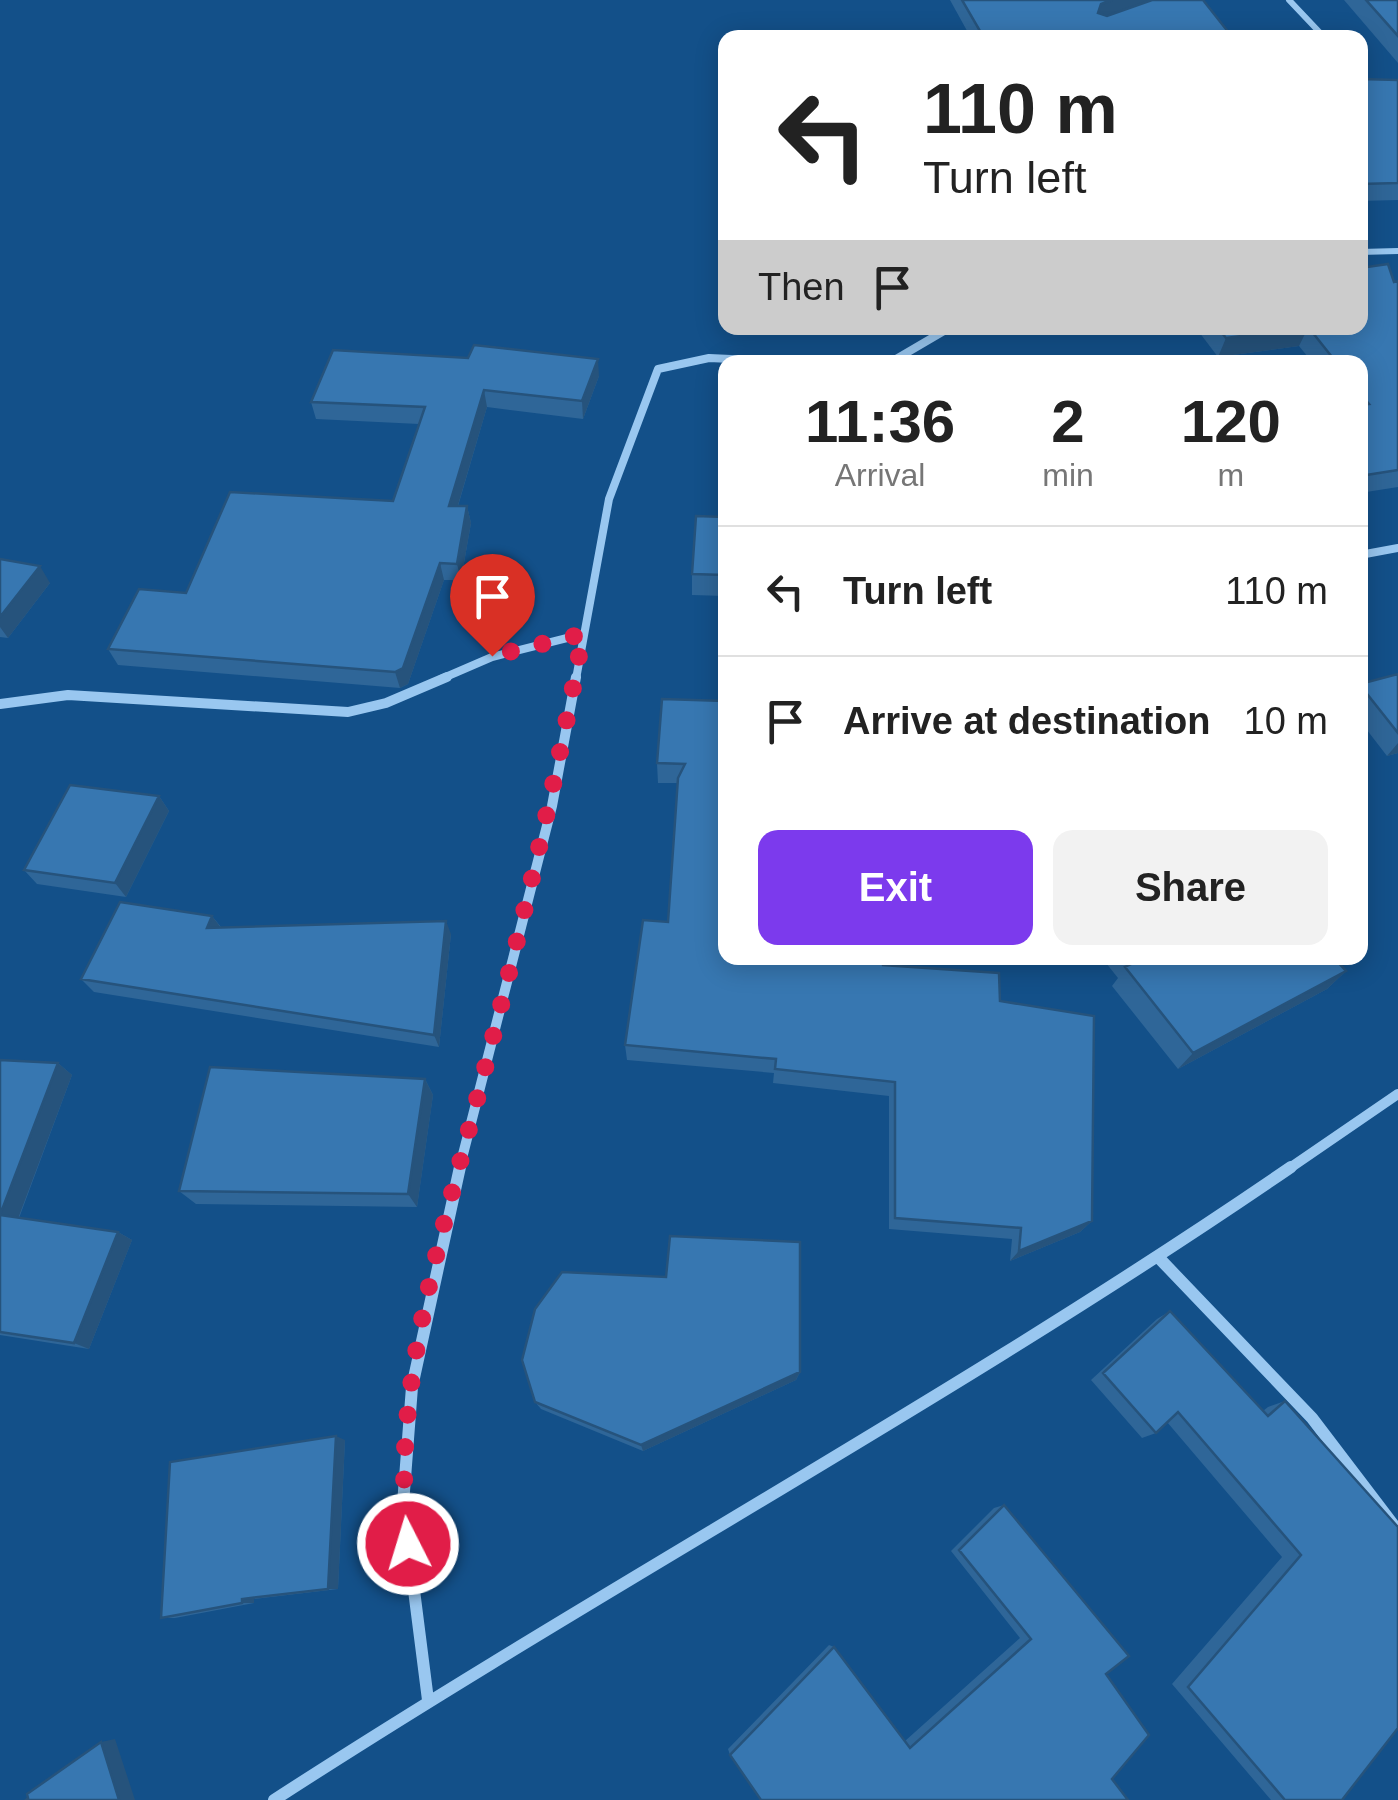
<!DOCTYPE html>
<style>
body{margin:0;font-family:Helvetica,sans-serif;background:#f2f2f2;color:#222;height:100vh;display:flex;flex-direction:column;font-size:38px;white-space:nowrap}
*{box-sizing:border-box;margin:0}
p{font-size:32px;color:#767676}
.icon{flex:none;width:55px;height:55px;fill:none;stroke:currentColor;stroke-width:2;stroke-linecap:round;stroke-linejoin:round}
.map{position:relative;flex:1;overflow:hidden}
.drawer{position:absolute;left:718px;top:355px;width:650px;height:610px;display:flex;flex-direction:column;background:#fff;border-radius:20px;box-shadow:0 5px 25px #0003}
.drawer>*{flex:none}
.guide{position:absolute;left:718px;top:30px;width:650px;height:305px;border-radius:20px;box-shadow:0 5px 25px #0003;background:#fff;color:#222;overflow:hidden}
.pin{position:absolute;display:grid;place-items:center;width:85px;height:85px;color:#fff;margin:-102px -42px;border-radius:50% 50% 50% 0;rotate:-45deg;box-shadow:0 0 10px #0007}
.pin .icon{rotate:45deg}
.me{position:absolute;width:110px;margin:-55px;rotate:355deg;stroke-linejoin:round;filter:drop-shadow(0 0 8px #0008)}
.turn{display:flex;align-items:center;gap:35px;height:210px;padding:0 40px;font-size:45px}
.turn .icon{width:130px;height:130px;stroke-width:2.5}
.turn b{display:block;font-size:70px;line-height:85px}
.then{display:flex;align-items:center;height:95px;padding:0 40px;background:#0003;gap:20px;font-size:38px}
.eta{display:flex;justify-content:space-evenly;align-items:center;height:170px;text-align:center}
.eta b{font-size:60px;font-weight:700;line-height:70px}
.primary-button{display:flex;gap:20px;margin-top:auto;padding:20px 40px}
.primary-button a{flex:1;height:115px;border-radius:20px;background:#7c3aed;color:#fff;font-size:40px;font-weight:700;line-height:115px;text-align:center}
.primary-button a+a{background:#f2f2f2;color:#222}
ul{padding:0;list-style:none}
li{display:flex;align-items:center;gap:30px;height:130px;padding:0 40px;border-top:2px solid #e0e0e0}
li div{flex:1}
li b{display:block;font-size:38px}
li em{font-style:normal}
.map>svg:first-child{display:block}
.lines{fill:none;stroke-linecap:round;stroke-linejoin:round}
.street-far3{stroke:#99c7f0;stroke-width:6}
.street-far2{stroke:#99c7f0;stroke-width:8}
.street-far1{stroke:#99c7f0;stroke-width:10}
.street{stroke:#99c7f0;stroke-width:12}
.wall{fill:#2f6698}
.shaded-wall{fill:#26537c}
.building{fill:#3777b1;stroke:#26537c;stroke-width:2.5}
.route{stroke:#e11d48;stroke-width:18;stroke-dasharray:0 32.4}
</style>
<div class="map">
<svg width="1398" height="1800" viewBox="0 0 1398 1800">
<rect width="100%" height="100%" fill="#135089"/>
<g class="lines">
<path class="street-far3" d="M 1289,0 L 1325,38
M 1360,252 L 1398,251"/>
<path class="street-far2" d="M 891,362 L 949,328
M 1360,555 L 1398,548
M 441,679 L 492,657 L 583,634
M 576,679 L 609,499 L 658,369 L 709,358 L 799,362"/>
<path class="street-far1" d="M 0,704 L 68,695 L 348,712 L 386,703 L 447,677
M 459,1170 L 552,806 L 576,677
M 1287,1170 L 1398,1094"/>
<path class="street" d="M 1159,1258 L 1312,1418 L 1398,1531
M 428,1700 L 403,1504 L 412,1387 L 460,1167
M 274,1800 C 609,1583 962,1393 1291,1167"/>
</g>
<path class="wall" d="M 950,0 L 1149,0 L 1149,1 L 1233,38 L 971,38 Z
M 1344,0 L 1398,0 L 1398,63 Z
M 1360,79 L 1398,80 L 1398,200 L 1360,201 Z
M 1398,281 L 1398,487 L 1360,493 L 1360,362 L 1312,362 L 1299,346 L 1218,357 L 1196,328 L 1360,328 L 1394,282 Z
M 599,376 L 583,419 L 487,407 L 458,506 L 467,506 L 471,523 L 461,580 L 444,580 L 408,684 L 400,688 L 118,665 L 108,649 L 186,593 L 393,501 L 419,424 L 316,419 L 311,402 Z
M 725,517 L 725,596 L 692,595 L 692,574 Z
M 0,559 L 50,583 L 8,638 L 0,637 Z
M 1398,674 L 1398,753 L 1387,756 L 1360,721 L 1360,684 Z
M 725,701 L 725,958 L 883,965 L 1000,1001 L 1092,1221 L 1080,1232 L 1010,1261 L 1012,1239 L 889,1229 L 889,1096 L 773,1083 L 774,1073 L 627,1060 L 625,1045 L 668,922 L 678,783 L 658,783 L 657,763 Z
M 159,796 L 169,811 L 126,897 L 37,884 L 24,870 Z
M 212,916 L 221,927 L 451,934 L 439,1047 L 94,992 L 81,979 Z
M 1102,958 L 1334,958 L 1346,971 L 1327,989 L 1178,1069 L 1112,986 L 1118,978 Z
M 0,1060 L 58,1063 L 72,1075 L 19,1218 L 118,1232 L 132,1240 L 89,1349 L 0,1335 Z
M 425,1079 L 433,1095 L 417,1207 L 196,1204 L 179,1191 Z
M 1170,1311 L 1263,1411 L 1268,1407 L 1285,1401 L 1342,1800 L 1271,1800 L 1172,1684 L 1282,1557 L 1167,1422 L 1156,1433 L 1142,1438 L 1091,1380 L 1157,1319 Z
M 800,1372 L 796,1380 L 643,1451 L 541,1409 L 535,1402 Z
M 345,1440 L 338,1589 L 254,1599 L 254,1603 L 175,1618 L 161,1618 Z
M 1004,1505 L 1106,1674 L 1112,1779 L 730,1755 L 728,1749 L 829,1645 L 834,1647 L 905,1741 L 1020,1638 L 951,1551 L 994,1508 Z"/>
<path class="shaded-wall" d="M 1112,0 L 1149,0 L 1148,2 L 1097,21 L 1101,4 Z
M 1308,328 L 1299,346 L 1218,357 L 1226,338 Z
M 598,359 L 599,376 L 583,419 L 582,401 Z
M 484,390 L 487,407 L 453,522 L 449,506 Z
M 467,506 L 471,523 L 461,580 L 457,564 Z
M 440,563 L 444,580 L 408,684 L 400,688 L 395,672 Z
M 40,566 L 50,583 L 8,638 L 0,627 L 0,617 Z
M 1398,743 L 1398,753 L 1387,756 Z
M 159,796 L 169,811 L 126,897 L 115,883 Z
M 212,916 L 222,929 L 207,928 Z
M 446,921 L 451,934 L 439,1047 L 434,1035 Z
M 1346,971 L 1327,989 L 1178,1069 L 1193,1053 Z
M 58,1063 L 72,1075 L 16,1224 L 0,1215 Z
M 425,1079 L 433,1095 L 417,1207 L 408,1194 Z
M 1092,1221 L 1080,1232 L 1010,1261 L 1019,1251 Z
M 118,1232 L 132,1240 L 89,1349 L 74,1343 Z
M 800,1372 L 796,1380 L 643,1451 L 641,1445 Z
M 336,1436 L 345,1440 L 338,1589 L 328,1589 Z
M 242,1599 L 254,1599 L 254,1603 L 242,1603 Z
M 115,1739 L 135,1800 L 119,1800 L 101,1742 Z"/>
<path class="building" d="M 962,0 L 1112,0 L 1101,4 L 1098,13 L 1107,16 L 1152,0 L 1203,0 L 1233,38 L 984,38 Z
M 1366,0 L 1398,0 L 1398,36 Z
M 1360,79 L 1398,80 L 1398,183 L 1360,184 Z
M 1388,264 L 1394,282 L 1398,281 L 1398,470 L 1360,476 L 1360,405 L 1369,404 L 1360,393 L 1360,362 L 1336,362 L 1309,328 L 1360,328 L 1360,268 Z
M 1218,328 L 1303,328 L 1226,338 Z
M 474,345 L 598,359 L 582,401 L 484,390 L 449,506 L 467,506 L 457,564 L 440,563 L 403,668 L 395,672 L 108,649 L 139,589 L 186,593 L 230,492 L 393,501 L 425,407 L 311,402 L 333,350 L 468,358 Z
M 696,516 L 725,517 L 725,575 L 692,574 Z
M 0,559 L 40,566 L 0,617 Z
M 1398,674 L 1398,733 L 1360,685 L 1360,684 Z
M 662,699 L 725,701 L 725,958 L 882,958 L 883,965 L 999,973 L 1000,1001 L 1094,1016 L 1092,1221 L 1019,1251 L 1021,1228 L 895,1218 L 895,1082 L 775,1069 L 776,1059 L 625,1045 L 643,920 L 668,922 L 678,778 L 685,764 L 657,763 Z
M 70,785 L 159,796 L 115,883 L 24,870 Z
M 120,902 L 212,916 L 207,928 L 446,921 L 434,1035 L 81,979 Z
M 1129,958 L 1334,958 L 1346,971 L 1193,1053 L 1125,967 L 1133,963 Z
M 0,1060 L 58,1063 L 0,1215 L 118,1232 L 74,1343 L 0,1332 Z
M 210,1067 L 425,1079 L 408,1194 L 179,1191 Z
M 670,1236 L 800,1242 L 800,1372 L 641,1445 L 535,1402 L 522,1360 L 535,1309 L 562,1272 L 666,1277 Z
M 1170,1311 L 1268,1416 L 1285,1401 L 1398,1527 L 1398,1728 L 1342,1800 L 1285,1800 L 1188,1687 L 1301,1555 L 1178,1412 L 1156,1433 L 1103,1373 Z
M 336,1436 L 328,1589 L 242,1599 L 242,1603 L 161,1618 L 170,1462 Z
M 1004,1505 L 1129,1656 L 1106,1674 L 1149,1735 L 1112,1779 L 1128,1800 L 761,1800 L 730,1755 L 834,1647 L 910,1748 L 1031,1639 L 959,1550 Z
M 101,1742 L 119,1800 L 26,1800 L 28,1798 L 27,1794 Z"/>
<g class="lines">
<path class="route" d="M 408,1544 C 389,1394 445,1224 482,1080 C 520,932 556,785 583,634 L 492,656"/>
</g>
</svg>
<div class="pin" style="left:492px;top:656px;background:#d93025"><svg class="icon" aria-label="arrive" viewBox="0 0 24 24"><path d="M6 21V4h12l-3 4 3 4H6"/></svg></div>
<svg class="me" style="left:408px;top:1544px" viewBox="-20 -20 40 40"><circle r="17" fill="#e11d48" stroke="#fff" stroke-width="3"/><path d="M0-11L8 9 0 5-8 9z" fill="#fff"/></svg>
<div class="guide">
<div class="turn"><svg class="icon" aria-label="left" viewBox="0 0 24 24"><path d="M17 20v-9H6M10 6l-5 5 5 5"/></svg><div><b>110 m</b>Turn left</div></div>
<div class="then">Then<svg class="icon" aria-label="arrive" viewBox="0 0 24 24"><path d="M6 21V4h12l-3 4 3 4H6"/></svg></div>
</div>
<section class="drawer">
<div class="eta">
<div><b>11:36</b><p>Arrival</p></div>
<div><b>2</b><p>min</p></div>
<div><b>120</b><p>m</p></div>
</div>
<ul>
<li><svg class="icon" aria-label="left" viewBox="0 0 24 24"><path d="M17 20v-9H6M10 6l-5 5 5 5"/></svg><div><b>Turn left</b></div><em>110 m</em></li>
<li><svg class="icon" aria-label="arrive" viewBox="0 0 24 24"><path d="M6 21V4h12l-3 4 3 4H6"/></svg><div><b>Arrive at destination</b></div><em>10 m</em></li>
</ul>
<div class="primary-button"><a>Exit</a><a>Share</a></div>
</section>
</div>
